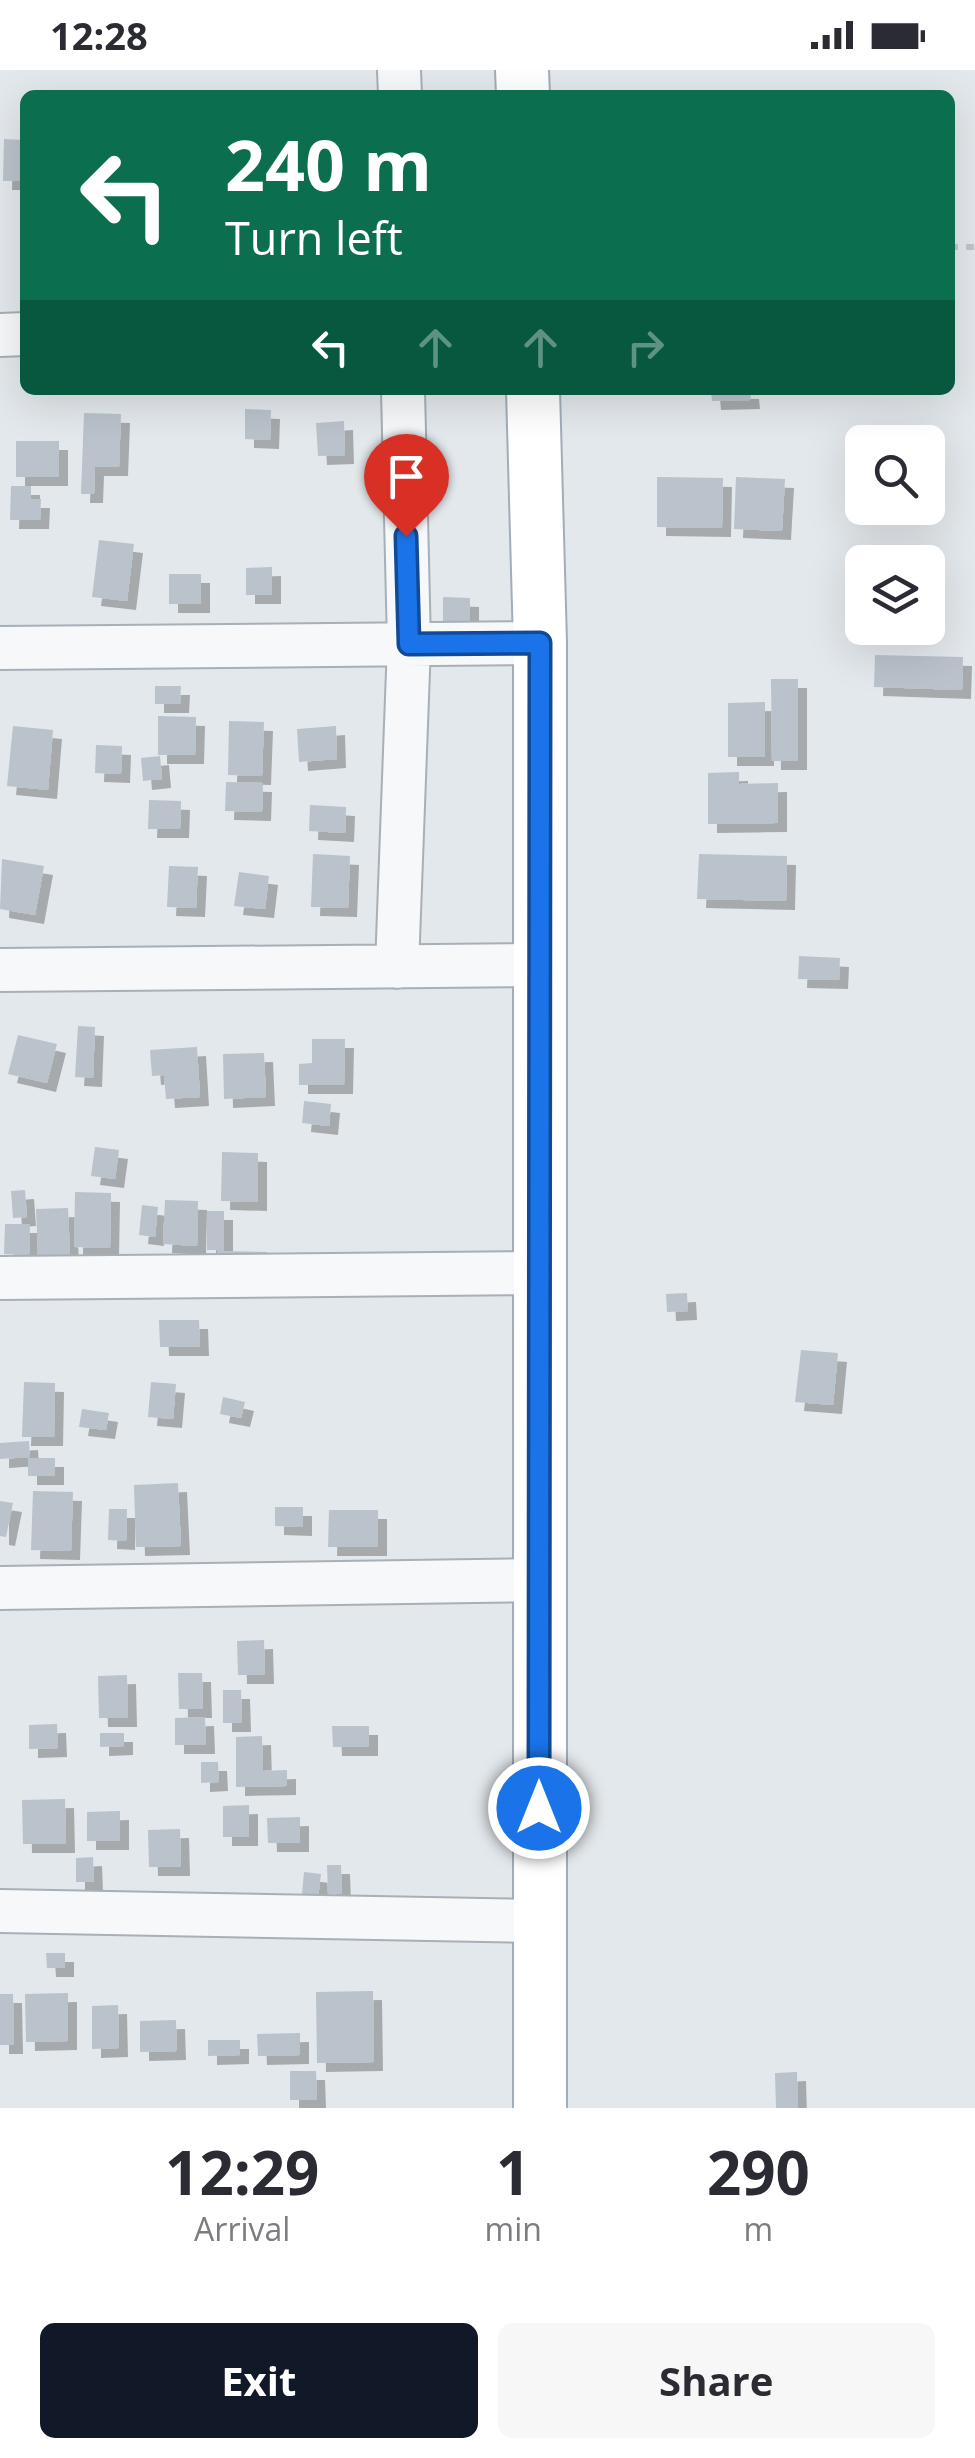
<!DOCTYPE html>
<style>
body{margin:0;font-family:"Open Sans",sans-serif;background:#f7f7f7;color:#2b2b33;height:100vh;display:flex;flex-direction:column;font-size:38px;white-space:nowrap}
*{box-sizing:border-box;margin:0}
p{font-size:32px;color:#7c7c81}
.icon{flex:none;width:55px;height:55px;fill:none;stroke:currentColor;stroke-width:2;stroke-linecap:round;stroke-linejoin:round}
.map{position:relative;height:2038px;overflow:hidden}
.sheet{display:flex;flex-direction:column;background:#fff;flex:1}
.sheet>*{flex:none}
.guide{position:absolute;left:20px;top:20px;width:935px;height:305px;border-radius:15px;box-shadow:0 10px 40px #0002;background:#0b6e4f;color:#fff;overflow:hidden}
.tools{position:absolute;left:845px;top:355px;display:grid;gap:20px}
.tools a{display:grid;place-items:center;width:100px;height:100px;border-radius:15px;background:#fff;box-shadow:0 10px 40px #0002;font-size:50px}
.pin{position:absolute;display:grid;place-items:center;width:85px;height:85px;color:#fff;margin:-102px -42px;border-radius:50% 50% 50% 0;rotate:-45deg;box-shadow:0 0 10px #0007}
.pin .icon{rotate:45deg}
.me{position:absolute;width:110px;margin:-55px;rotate:0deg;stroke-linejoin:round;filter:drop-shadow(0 0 8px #0008)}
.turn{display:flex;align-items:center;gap:35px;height:210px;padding:0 40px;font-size:45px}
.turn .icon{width:130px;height:130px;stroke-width:2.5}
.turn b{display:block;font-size:70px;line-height:85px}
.lanes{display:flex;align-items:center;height:95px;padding:0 40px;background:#0003;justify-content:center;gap:50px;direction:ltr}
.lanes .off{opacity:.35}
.eta{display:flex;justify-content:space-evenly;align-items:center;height:170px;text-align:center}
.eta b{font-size:60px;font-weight:700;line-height:70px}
.button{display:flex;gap:20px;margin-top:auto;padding:20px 40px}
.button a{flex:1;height:115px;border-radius:15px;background:#111827;color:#fff;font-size:40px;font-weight:700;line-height:115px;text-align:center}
.button a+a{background:#f7f7f7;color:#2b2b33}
.status{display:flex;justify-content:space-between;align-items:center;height:70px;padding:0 50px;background:#fff;direction:ltr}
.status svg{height:28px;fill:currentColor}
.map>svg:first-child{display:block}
.building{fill:#bac2cb;filter:url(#shadow)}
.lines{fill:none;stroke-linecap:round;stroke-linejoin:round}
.minor-casing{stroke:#a7afb7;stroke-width:46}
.major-casing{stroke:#a1aeb9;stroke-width:56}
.path{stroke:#c1c6cb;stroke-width:6;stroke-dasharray:8 8;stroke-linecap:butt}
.minor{stroke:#f6f8fa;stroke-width:42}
.major{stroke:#fff;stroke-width:52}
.route-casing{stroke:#114b97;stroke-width:25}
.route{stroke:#1a73e8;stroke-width:18}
</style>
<div class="status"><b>12:28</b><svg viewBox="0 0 49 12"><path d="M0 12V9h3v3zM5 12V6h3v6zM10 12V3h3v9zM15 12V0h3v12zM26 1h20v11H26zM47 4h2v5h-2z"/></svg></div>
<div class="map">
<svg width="975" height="2038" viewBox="0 0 975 2038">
<defs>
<filter id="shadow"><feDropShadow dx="9" dy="9" stdDeviation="0" flood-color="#0004"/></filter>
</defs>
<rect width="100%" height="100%" fill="#e3e8ec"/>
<path class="building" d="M 4,69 L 24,70 L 24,111 L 3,111 Z
M 711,320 L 750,320 L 751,330 L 712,331 Z
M 245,339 L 271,340 L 270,370 L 245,369 Z
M 84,343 L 121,344 L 119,397 L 95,397 L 94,424 L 81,424 Z
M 344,351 L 345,385 L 318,386 L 316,353 Z
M 16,371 L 59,371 L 59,407 L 16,407 Z
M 657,407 L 723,408 L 722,458 L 657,457 Z
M 736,407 L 785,409 L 782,461 L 734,459 Z
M 11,416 L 31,416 L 31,429 L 41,429 L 40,450 L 10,450 Z
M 99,470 L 134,474 L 127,531 L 92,527 Z
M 272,497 L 272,525 L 246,525 L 246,498 Z
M 169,504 L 201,504 L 201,534 L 169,534 Z
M 443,527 L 470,528 L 470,568 L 443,568 Z
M 875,585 L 963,587 L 962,620 L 874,617 Z
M 771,609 L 798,609 L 798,691 L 772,691 Z
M 155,616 L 181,616 L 180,634 L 155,634 Z
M 765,632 L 765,687 L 728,687 L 728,633 Z
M 158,646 L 196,647 L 195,685 L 158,685 Z
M 229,651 L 264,652 L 262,706 L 228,705 Z
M 13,656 L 53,660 L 48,720 L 7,716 Z
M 336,656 L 337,689 L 299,692 L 297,659 Z
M 96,675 L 122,676 L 121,704 L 95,703 Z
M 160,686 L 162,709 L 143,711 L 141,688 Z
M 739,702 L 739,714 L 778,713 L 778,753 L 708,754 L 708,703 Z
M 226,712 L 263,713 L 262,742 L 225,741 Z
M 149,730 L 181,731 L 180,759 L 148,759 Z
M 310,735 L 346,737 L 345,763 L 309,761 Z
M 313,784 L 350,786 L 348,838 L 311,837 Z
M 699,784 L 787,786 L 786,831 L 697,829 Z
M 2,789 L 44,796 L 35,845 L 0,839 Z
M 169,796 L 198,797 L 196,838 L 167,837 Z
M 239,802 L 269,806 L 265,839 L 234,836 Z
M 799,886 L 840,888 L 839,910 L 798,909 Z
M 78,956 L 95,957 L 93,1008 L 75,1007 Z
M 18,965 L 57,974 L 47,1013 L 8,1004 Z
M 312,969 L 345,969 L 344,1015 L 299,1015 L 299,994 L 312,993 Z
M 197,977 L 200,1027 L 166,1029 L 164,1005 L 152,1006 L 150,980 Z
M 264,983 L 266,1027 L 224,1029 L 223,984 Z
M 304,1031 L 331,1034 L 329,1056 L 302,1053 Z
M 95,1077 L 119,1080 L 115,1109 L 91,1106 Z
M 222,1082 L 258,1083 L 258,1132 L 221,1131 Z
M 25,1120 L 27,1147 L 13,1148 L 11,1121 Z
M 75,1122 L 111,1123 L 110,1178 L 74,1177 Z
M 165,1130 L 198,1131 L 197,1176 L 163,1174 Z
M 142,1135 L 158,1137 L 155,1167 L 139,1165 Z
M 68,1138 L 70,1186 L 38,1187 L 36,1139 Z
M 207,1141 L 224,1141 L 224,1181 L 267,1182 L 267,1200 L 217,1199 L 217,1180 L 207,1180 Z
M 5,1154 L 30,1154 L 29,1185 L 4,1184 Z
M 687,1223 L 688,1241 L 667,1242 L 666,1224 Z
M 159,1250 L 199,1250 L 200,1277 L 160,1277 Z
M 801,1280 L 838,1283 L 833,1335 L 795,1332 Z
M 24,1312 L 55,1313 L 54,1367 L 22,1367 Z
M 151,1312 L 176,1314 L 173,1349 L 148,1347 Z
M 223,1327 L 245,1332 L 241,1348 L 220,1344 Z
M 82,1339 L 109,1343 L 106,1360 L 79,1357 Z
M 29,1371 L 30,1387 L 0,1389 L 0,1373 Z
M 28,1388 L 55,1388 L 55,1406 L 28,1406 Z
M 178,1413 L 181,1476 L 136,1477 L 134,1415 Z
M 33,1421 L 73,1422 L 71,1481 L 31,1480 Z
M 0,1431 L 13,1433 L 6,1467 L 0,1466 Z
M 275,1437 L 303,1437 L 303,1457 L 275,1456 Z
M 109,1439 L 127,1439 L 126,1471 L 108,1470 Z
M 329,1440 L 378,1440 L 378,1477 L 328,1477 Z
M 264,1570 L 265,1605 L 238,1605 L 237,1571 Z
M 178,1603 L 202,1603 L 203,1639 L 179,1639 Z
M 127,1605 L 128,1648 L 99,1648 L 98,1606 Z
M 223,1620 L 241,1620 L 242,1653 L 223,1653 Z
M 205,1647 L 206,1675 L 175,1675 L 175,1648 Z
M 57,1654 L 58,1678 L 29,1679 L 29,1655 Z
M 332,1656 L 369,1656 L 369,1677 L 333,1677 Z
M 100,1663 L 124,1663 L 124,1676 L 100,1677 Z
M 262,1666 L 263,1701 L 287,1700 L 287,1716 L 236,1717 L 236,1667 Z
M 201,1692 L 218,1692 L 219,1712 L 201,1713 Z
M 65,1729 L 66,1774 L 23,1774 L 22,1730 Z
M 249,1735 L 249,1767 L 223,1767 L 223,1736 Z
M 120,1741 L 120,1771 L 87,1771 L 87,1742 Z
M 300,1747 L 300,1773 L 268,1773 L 267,1748 Z
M 180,1759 L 181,1797 L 149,1797 L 148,1760 Z
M 93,1787 L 94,1812 L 76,1812 L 76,1788 Z
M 327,1795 L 341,1795 L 342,1824 L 328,1824 Z
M 304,1802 L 321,1804 L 317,1836 L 301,1834 Z
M 46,1883 L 65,1883 L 65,1898 L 47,1898 Z
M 373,1921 L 374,1992 L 317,1993 L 316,1922 Z
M 68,1923 L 68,1971 L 26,1972 L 25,1924 Z
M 0,1924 L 13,1924 L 14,1975 L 0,1975 Z
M 118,1935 L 119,1978 L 92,1979 L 92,1936 Z
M 176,1950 L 177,1981 L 140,1982 L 140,1951 Z
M 300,1963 L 300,1985 L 258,1986 L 257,1964 Z
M 208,1970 L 240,1970 L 240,1985 L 208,1986 Z
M 290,2001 L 316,2001 L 317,2030 L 290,2030 Z
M 797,2002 L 798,2038 L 776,2038 L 775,2003 Z"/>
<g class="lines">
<g class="minor-casing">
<path id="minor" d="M 399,0 L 400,25
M 0,265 L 25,264
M 0,578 L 540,573
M 397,897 L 409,574 L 403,320
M 0,900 L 539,895
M 0,1208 L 542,1203
M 0,1518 L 539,1510
M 0,1841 L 539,1851"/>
</g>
<g class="major-casing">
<path id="major" d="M 522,0 L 523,25
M 533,320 L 540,573 L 540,2038"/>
</g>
<path class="path" d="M 950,177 L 975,177"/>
<use href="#minor" class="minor"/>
<use href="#major" class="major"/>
</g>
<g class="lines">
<g class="route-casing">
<path id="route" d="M 406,466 L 409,574 L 540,573 L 539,1738"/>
</g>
<use href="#route" class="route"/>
</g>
</svg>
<div class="tools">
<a><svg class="icon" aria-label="search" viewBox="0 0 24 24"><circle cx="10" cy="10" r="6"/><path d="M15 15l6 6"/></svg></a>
<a><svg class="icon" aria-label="layers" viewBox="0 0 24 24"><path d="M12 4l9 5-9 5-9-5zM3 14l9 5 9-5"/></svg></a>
</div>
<div class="pin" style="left:406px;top:466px;background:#d93025"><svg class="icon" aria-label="arrive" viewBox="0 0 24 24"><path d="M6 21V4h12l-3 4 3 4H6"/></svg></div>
<svg class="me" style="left:539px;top:1738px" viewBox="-20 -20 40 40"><circle r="17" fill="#1a73e8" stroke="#fff" stroke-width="3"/><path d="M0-11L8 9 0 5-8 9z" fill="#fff"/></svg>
<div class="guide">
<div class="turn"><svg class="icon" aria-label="left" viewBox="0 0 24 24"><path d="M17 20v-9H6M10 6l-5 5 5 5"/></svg><div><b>240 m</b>Turn left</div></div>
<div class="lanes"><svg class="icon" aria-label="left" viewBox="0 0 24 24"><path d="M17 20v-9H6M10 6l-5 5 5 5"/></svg><svg class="icon off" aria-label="ahead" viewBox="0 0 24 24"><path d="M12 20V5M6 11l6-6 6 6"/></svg><svg class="icon off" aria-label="ahead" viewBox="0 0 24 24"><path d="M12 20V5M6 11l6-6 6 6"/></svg><svg class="icon off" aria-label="right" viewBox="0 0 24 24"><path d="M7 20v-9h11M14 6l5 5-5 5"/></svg></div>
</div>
</div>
<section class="sheet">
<div class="eta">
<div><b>12:29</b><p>Arrival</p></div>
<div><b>1</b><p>min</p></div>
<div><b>290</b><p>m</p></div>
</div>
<div class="button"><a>Exit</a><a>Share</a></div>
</section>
